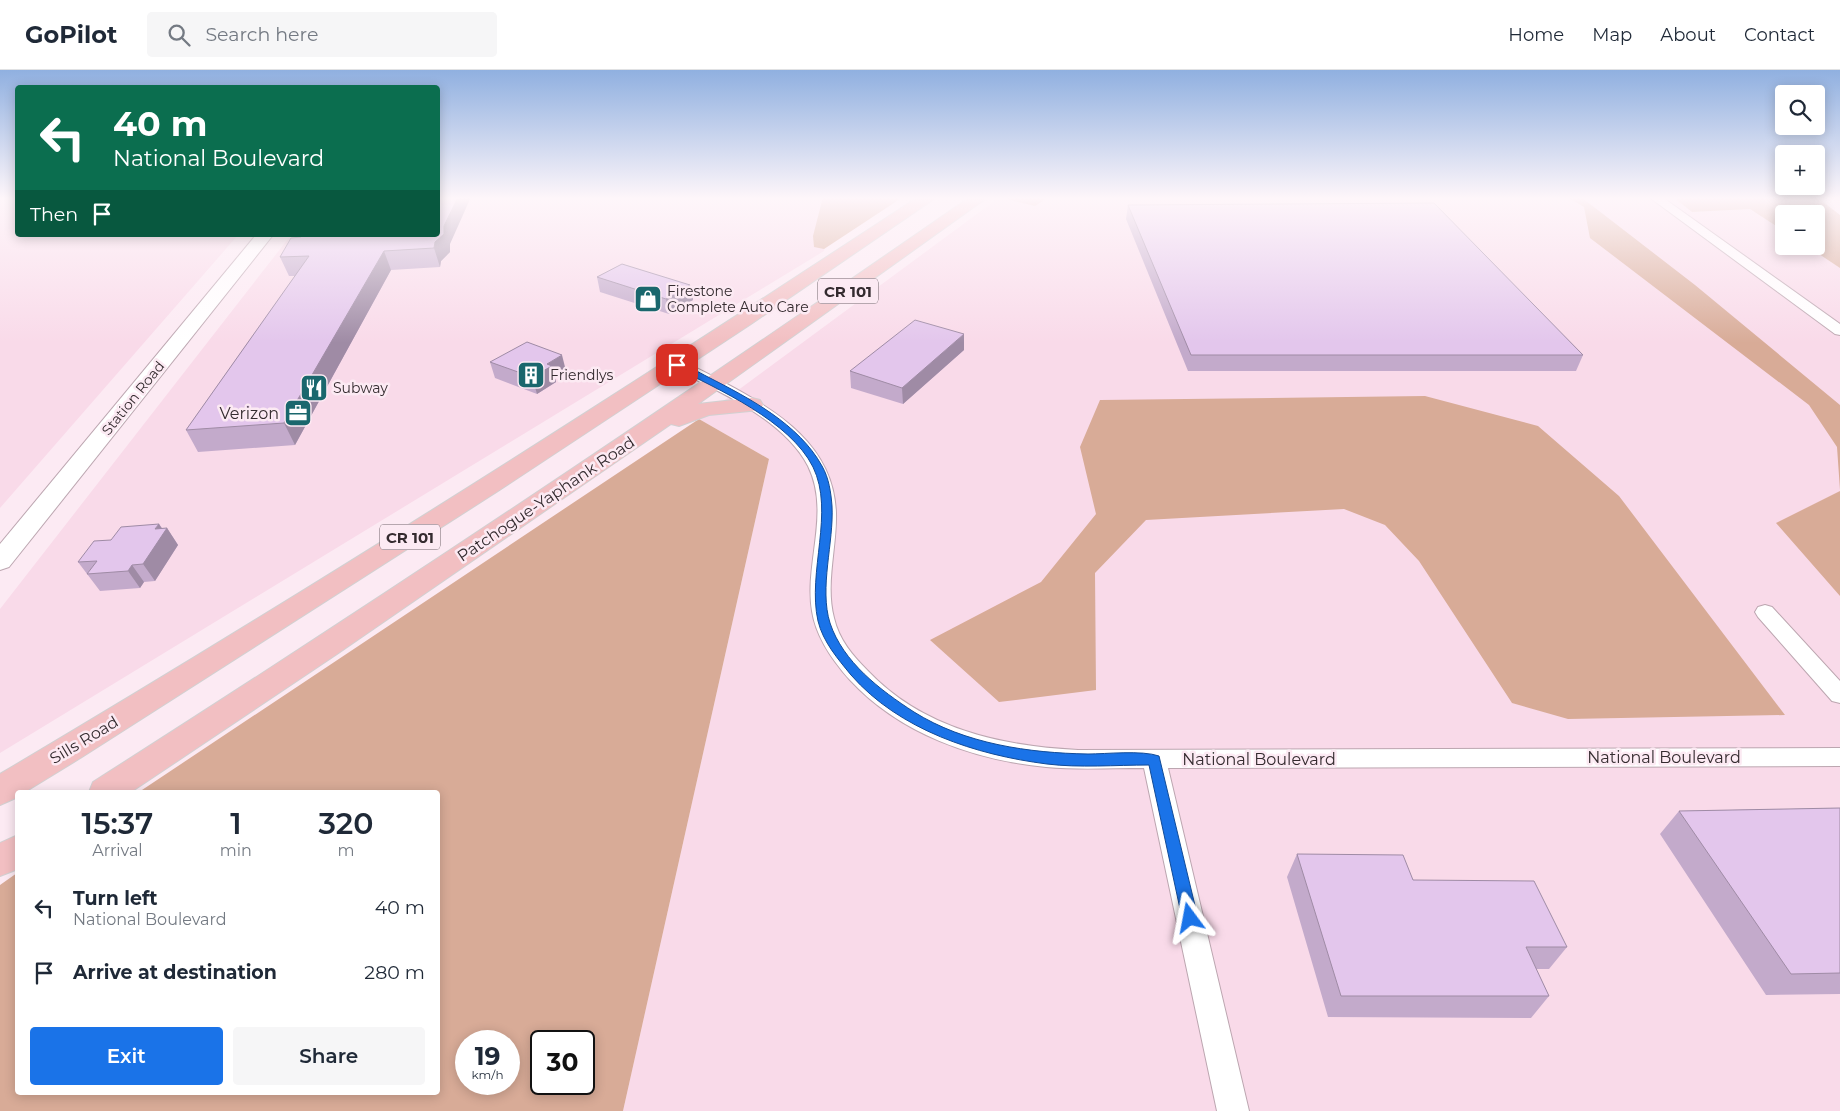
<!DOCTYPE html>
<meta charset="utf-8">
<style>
body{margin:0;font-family:Montserrat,sans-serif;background:#f6f6f7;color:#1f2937;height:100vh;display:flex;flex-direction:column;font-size:19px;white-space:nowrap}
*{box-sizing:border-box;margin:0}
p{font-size:16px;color:#747a83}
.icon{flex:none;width:28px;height:28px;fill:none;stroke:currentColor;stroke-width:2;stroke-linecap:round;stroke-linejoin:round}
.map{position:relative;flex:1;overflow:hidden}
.drawer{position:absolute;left:15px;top:720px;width:425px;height:305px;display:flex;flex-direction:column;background:#fff;border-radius:5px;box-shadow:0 2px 12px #0003}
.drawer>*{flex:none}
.guide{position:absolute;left:15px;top:15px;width:425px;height:152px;border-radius:5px;box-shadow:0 2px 12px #0003;background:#0b6e4f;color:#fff;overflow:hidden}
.buttons{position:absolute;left:1775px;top:15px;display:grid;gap:10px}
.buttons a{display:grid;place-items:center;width:50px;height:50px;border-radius:5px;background:#fff;box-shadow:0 2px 12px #0003;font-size:25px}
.speed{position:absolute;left:455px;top:960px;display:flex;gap:10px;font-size:25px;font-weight:700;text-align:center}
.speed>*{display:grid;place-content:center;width:65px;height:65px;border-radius:50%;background:#fff;box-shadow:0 2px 12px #0003;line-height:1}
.speed small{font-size:12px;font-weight:400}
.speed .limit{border:2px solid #111;border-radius:8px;background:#fff;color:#111}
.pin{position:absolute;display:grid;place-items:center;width:42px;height:42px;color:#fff;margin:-21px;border-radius:10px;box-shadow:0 2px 8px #0006}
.me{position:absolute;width:55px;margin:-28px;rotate:347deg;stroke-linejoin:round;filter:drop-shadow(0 0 4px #0008)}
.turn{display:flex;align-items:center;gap:18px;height:105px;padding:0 15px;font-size:22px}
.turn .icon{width:65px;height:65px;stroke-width:2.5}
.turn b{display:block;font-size:35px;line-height:42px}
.then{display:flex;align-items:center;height:48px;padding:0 15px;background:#0003;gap:10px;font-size:19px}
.eta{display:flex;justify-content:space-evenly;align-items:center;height:85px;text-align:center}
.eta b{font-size:30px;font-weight:600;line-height:35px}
.primary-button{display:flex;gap:10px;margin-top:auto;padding:10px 15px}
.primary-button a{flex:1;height:58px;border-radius:5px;background:#1a73e8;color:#fff;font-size:20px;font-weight:600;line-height:58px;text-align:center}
.primary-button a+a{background:#f6f6f7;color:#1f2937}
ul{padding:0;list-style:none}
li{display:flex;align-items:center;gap:15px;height:65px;padding:0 15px}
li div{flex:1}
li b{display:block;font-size:19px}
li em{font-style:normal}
header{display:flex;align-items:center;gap:30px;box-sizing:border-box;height:70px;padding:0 25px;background:#fff;border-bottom:1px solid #e0e1e3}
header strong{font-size:24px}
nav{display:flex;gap:28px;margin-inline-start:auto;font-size:18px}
.search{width:350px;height:45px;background:#f6f6f7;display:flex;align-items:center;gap:12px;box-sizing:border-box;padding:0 18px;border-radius:5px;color:#747a83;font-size:19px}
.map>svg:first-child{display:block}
.built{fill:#f9dae9}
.forest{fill:#d8ab97;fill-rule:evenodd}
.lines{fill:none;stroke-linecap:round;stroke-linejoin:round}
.street-casing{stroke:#bca6b0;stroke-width:2}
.secondary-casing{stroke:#bca6b0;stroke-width:2}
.primary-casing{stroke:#d2d0d1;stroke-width:2}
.street{fill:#fff;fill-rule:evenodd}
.secondary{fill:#fff;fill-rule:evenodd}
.primary{fill:#f2bfc2;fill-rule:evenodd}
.wall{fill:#c3aacb}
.shaded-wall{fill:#9f8ba5}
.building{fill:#e3c6ec;stroke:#9f8ba5}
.route{fill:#1a73e8;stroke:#114b97}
.labels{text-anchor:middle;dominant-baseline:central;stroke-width:5;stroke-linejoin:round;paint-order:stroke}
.far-poi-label{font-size:14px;fill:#342b2f;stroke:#fceaf3;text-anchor:start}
.far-street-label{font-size:14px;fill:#342b2f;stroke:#fceaf3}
.shield{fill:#fceaf3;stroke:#70646a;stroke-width:1}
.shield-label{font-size:15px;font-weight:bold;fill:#342b2f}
.poi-label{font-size:16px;fill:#342b2f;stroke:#fceaf3;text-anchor:end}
.street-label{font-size:16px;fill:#342b2f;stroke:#fceaf3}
</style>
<header>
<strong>GoPilot</strong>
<div class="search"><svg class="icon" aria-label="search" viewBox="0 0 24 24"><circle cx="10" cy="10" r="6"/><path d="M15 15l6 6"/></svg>Search here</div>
<nav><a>Home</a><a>Map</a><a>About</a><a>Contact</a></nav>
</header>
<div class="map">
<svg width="1840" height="1041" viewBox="0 0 1840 1041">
<rect width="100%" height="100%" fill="#fceaf3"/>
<path class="built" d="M 0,127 L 17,127 L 18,165 L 238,165 L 0,438 Z
M 438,127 L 833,127 L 824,181 L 0,683 L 0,539 L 291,165 L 438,165 Z
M 1000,127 L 1673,127 L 1692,142 L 1750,139 L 1784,161 L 1784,176 L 1807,176 L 1840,198 L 1840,1041 L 623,1041 L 769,389 L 699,349 Z"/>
<path class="forest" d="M 823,127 L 903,127 L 824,179 L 814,177 L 813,166 Z
M 1009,127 L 1049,127 L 1035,136 L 1006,129 Z
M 1567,127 L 1581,127 L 1695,215 L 1840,335 L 1840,420 L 1837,377 L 1809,335 L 1590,168 L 1584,137 Z
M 1673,127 L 1817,127 L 1840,145 L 1840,198 L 1807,176 L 1816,176 L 1816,144 L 1784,144 L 1784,161 L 1750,139 L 1692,142 Z
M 1425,326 L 1538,356 L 1619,426 L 1785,645 L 1568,649 L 1512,633 L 1419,491 L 1385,455 L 1344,439 L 1146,450 L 1095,503 L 1096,620 L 999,632 L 930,570 L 1041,512 L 1096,444 L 1080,377 L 1100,330 Z
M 699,349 L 769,389 L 623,1041 L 0,1041 L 0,815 L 17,803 L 18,1022 L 438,1022 L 438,722 L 139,722 ZM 509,971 L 509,1014 L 466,1014 L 466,971 ZM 584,971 L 584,1014 L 541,1014 L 541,971 Z
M 1840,421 L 1840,526 L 1776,453 Z"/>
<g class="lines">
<g class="street-casing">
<path id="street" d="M 1649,127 L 1662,127 L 1840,254 L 1840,265 L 1835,264 Z
M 677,290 C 693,295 710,305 725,313 C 778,341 834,376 836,443 C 837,477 825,514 834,548 C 839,570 853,586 868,601 C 923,659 1001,676 1078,680 L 1840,678 L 1840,696 L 1168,698 L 1249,1041 L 1217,1041 L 1144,698 C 1111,698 1078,700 1046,697 C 974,690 900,664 850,610 C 833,591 816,567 812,541 C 804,493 831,443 808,396 C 784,349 716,320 672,298 L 669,295 L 672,292 Z
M 1765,535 L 1772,537 L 1840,611 L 1840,633 L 1832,631 L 1758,547 L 1755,542 L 1758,537 Z"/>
</g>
<g class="secondary-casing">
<path id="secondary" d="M 256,165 L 273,165 L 9,497 L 0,500 L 0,474 Z"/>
</g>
<g class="primary-casing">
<path id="primary" d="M 918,127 L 937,127 L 751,254 L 498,421 L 82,687 L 25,722 L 18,722 L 18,727 L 0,735 L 0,704 C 311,520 616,326 918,127 Z
M 970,127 L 988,127 L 698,334 L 752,328 L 760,330 L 763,335 L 760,340 L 709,345 L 679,356 L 671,354 L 337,584 L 131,722 L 89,722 L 93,712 C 390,523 681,328 970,127 Z
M 18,765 L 18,799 L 0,806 L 0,773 Z"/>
</g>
<use href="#street" class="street"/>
<use href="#secondary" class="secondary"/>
<use href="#primary" class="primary"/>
</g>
<path class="wall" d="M 1128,135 L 1583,285 L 1576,301 L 1188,301 L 1126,149 Z
M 450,174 L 450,182 L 441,191 L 440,197 L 391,200 L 295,375 L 198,382 L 186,360 L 295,206 L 289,206 L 280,187 Z
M 597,207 L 690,215 L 693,230 L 669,244 L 600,222 Z
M 964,280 L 903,334 L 851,318 L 850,301 Z
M 490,292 L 566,301 L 555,308 L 556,312 L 537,324 L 495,308 Z
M 159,454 L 162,458 L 167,458 L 178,475 L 155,511 L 144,512 L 140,518 L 100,521 L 78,492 Z
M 1840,738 L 1840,924 L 1766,925 L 1660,764 L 1679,741 Z
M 1297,784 L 1413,810 L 1567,877 L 1549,899 L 1536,899 L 1549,926 L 1531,948 L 1328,947 L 1287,807 Z"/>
<path class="shaded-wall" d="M 458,127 L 471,127 L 450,174 L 450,182 L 441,191 L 440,197 L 434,178 L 435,172 L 444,156 Z
M 384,181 L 391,200 L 295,375 L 284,353 Z
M 690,215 L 693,230 L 669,244 L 666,229 Z
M 964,264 L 964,280 L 903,334 L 902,318 Z
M 562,285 L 566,301 L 555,308 L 556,312 L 537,324 L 532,307 L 547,294 Z
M 159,454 L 164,462 L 167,458 L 178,475 L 155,511 L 143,494 L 155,459 Z
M 132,495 L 144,512 L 140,518 L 128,501 Z"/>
<path class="building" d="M 438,127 L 458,127 L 444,156 L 444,164 L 435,172 L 434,178 L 384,181 L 284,353 L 186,360 L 309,186 L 280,187 L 291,168 L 301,167 L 303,165 L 438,165 Z
M 1434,133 L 1583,285 L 1191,285 L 1128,135 Z
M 622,194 L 690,215 L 666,229 L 597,207 Z
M 915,250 L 964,264 L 902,318 L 850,301 Z
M 527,272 L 562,285 L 547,294 L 552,296 L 532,307 L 490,292 Z
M 159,454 L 155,459 L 167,458 L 143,494 L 132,495 L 128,501 L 87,504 L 97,491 L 78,492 L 94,471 L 111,470 L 121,457 Z
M 1840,738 L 1840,903 L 1791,904 L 1679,741 Z
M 1297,784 L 1403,785 L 1413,810 L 1534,811 L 1567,877 L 1526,877 L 1549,926 L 1341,926 Z"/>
<linearGradient id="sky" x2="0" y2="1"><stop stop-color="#90b0e0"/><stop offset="0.47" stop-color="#fef6fa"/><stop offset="1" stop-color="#fef6fa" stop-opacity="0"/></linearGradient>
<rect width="1840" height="273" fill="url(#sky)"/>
<path class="route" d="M 677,292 C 687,295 698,302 708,307 C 749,328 799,354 822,396 C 829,408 831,423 832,436 C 834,472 819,518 830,553 C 843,592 880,620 914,642 C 965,674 1029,683 1088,684 C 1106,684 1142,680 1159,686 L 1198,848 L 1195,853 L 1190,855 L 1184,853 L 1182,848 L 1149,695 C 1116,695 1079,698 1047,694 C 976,685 899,660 851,605 C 838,589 823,572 818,551 C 807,502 835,442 813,397 C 790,351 718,319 674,297 L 674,293 Z"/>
<defs>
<g id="shop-square" transform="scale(1.4375)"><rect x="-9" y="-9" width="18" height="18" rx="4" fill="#1a676d" stroke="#fceaf3"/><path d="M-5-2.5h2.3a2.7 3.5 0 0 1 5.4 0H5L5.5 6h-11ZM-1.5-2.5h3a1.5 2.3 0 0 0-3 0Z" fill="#fff"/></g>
<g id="building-square" transform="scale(1.4375)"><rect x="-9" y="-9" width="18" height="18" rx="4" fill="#1a676d" stroke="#fceaf3"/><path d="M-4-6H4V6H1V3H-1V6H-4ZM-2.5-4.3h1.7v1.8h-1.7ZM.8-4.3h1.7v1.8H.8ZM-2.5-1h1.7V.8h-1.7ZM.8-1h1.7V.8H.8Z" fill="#fff"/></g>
<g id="restaurant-square" transform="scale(1.4375)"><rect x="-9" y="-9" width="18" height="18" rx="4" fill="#1a676d" stroke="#fceaf3"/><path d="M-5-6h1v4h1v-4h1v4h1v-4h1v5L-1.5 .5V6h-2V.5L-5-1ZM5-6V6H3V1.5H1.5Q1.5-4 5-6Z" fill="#fff"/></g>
<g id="office-square" transform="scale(1.4375)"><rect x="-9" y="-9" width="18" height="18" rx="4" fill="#1a676d" stroke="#fceaf3"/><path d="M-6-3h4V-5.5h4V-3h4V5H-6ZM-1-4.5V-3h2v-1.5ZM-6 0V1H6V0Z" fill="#fff"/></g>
</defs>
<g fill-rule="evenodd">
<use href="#shop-square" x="648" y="229"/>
<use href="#building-square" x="531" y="305"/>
<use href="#restaurant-square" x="314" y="318"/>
<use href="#office-square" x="298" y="343"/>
</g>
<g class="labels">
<g class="far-poi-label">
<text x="667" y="221">Firestone<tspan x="667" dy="16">Complete Auto Care</tspan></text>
<text x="550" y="305">Friendlys</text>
<text x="333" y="318">Subway</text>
</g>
<g class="far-street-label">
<text transform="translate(133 328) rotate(-51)">Station Road</text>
</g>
<g class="shield">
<rect x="818" y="208.5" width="60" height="25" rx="4"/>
<rect x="380" y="454.5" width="60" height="25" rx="4"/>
</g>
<g class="shield-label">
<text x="848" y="221">CR 101</text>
<text x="410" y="467">CR 101</text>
</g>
<g class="poi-label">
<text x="279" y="343">Verizon</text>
</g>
<g class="street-label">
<text transform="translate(546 429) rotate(-34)">Patchogue-Yaphank Road</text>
<text transform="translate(84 670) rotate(-31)">Sills Road</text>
<text x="1664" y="687">National Boulevard</text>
<text x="1259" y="689">National Boulevard</text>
</g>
</g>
</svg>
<div class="buttons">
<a><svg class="icon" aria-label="search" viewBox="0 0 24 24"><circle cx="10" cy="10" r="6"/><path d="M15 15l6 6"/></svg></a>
<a>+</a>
<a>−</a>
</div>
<div class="speed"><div>19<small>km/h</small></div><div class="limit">30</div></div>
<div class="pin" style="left:677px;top:295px;background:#d93025"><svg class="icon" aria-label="arrive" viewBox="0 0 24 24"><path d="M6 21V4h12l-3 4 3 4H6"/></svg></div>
<svg class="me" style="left:1190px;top:848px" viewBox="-20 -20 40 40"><path d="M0-17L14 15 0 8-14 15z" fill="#1a73e8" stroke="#fff" stroke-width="4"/></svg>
<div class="guide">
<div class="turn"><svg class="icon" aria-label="left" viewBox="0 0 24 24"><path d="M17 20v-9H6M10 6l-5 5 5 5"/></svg><div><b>40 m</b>National Boulevard</div></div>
<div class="then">Then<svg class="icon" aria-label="arrive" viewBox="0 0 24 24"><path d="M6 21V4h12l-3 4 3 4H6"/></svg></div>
</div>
<section class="drawer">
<div class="eta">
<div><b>15:37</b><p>Arrival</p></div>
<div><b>1</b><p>min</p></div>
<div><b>320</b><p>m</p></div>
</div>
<ul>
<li><svg class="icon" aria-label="left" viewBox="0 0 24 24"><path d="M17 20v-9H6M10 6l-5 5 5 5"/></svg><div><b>Turn left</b><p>National Boulevard</p></div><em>40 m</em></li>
<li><svg class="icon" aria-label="arrive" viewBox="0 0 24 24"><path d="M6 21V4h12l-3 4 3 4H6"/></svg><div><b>Arrive at destination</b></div><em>280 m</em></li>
</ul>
<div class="primary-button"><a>Exit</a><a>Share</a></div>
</section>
</div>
